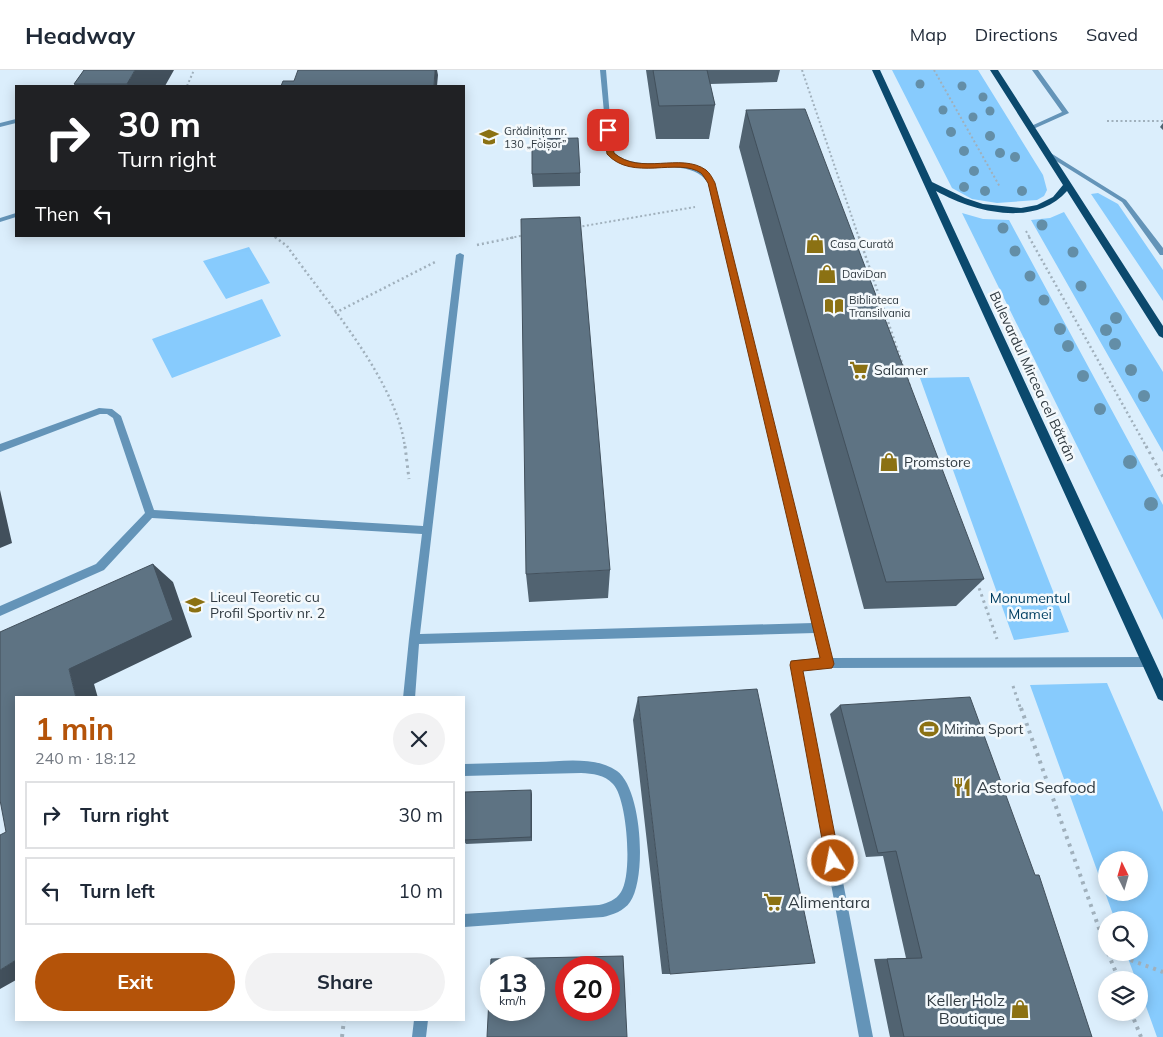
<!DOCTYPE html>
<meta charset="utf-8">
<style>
body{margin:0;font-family:Mulish,sans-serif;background:#f2f2f3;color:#1f2937;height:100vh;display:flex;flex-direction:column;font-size:19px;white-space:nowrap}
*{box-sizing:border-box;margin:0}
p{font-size:16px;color:#747a83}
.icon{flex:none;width:28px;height:28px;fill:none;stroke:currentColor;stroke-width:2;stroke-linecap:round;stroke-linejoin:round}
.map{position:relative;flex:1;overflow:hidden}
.sheet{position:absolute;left:15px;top:626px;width:450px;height:325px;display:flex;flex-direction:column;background:#fff;border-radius:0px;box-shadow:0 2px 12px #0003}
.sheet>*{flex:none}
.top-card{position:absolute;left:15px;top:15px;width:450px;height:152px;border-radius:0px;box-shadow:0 2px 12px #0003;background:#202124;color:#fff;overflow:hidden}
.needle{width:32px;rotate:355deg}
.controls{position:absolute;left:1098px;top:781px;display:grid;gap:10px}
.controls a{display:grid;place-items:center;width:50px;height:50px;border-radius:50%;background:#fff;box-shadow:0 2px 12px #0003;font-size:25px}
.speed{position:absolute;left:480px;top:886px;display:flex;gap:10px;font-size:25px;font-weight:700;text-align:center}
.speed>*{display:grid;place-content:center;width:65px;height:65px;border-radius:50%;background:#fff;box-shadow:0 2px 12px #0003;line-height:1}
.speed small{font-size:12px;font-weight:400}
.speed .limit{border:8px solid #d22;background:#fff;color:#111}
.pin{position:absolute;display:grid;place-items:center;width:42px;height:42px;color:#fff;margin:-21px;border-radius:10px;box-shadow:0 2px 8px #0006}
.me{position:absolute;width:55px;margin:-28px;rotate:349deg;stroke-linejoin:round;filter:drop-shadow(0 0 4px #0008)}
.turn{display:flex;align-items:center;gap:18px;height:105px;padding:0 20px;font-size:22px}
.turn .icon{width:65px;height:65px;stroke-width:2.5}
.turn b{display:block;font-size:35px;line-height:42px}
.then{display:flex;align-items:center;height:48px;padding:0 20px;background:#0003;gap:10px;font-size:19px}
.round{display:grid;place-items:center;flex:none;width:52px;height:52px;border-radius:26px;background:#f2f2f3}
.overview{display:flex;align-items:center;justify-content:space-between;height:85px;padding:0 20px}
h1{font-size:30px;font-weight:700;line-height:38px;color:#b45309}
.primary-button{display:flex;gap:10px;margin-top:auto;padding:10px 20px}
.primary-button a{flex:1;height:58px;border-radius:30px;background:#b45309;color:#fff;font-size:20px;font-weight:700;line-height:58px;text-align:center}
.primary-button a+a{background:#f2f2f3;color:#1f2937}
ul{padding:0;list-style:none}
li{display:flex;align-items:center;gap:15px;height:68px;margin:0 10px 8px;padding:0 10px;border:2px solid #e0e1e3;border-radius:0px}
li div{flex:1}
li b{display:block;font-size:19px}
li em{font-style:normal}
header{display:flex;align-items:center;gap:30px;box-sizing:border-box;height:70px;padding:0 25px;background:#fff;border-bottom:1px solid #e0e1e3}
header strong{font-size:24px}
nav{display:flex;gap:28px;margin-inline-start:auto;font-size:18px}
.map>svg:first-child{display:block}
.green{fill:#87cbfd;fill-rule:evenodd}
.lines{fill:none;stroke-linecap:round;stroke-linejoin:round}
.path-far3{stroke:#a0b0bc;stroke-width:2;stroke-dasharray:2 2.5;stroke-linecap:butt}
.path-far2{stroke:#a0b0bc;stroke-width:2.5;stroke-dasharray:2 3;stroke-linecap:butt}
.path-far1{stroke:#a0b0bc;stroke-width:3;stroke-dasharray:2.5 4;stroke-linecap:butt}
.path{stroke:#a0b0bc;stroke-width:4;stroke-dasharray:3 5;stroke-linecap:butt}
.lane{fill:#6494b8;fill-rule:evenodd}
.primary{fill:#0b496d;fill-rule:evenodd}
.tree{fill:#638ea7}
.wall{fill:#516371}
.shaded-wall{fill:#42505c}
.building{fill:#5e7383;stroke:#42505c;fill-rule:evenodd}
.route{fill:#b45309;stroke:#753606}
.labels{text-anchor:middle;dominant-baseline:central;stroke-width:5;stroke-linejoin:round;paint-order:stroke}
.far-poi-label{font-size:11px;fill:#313b42;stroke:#f4f9fc;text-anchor:start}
.poi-label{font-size:14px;fill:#313b42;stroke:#f4f9fc;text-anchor:start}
.street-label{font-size:14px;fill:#313b42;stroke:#f4f9fc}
.park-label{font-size:14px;fill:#013f62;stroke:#f4f9fc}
.near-poi-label{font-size:16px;fill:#313b42;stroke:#f4f9fc;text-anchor:start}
</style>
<header>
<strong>Headway</strong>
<nav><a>Map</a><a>Directions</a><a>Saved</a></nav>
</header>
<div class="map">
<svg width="1163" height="967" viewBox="0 0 1163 967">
<rect width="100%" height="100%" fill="#dbeefc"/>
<path class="green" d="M 892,0 L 978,0 L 1043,105 L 1047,120 L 1044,126 L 1037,130 L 997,133 L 972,129 L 952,118 Z
M 1098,123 L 1118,134 L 1163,200 L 1163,231 L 1091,124 Z
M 1064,142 L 1163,302 L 1163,382 L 1031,150 L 1050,148 Z
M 962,143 L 983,149 L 1009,150 L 1163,435 L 1163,550 Z
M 249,177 L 270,213 L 226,229 L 203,191 Z
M 262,229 L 281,266 L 172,308 L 152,269 Z
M 969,307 L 1069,562 L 1014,570 L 920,308 Z
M 1107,613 L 1163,742 L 1163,967 L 1157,967 L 1139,917 L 1139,910 L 1136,910 L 1126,883 L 1139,882 L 1139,850 L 1115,850 L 1030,615 ZM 1106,790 L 1139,790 L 1139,822 L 1106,822 Z"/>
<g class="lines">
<path class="path-far3" d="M 802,0 L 859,168
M 934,0 L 1000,117
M 187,16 L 194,0
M 1107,51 L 1163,51
M 578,157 L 695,137
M 1026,161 L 1030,168
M 274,166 L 277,168
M 510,168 L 525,165"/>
<path class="path-far2" d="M 275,167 L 287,176 C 326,231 397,311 405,378
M 859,167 L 911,319
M 1029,167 L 1147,378
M 477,175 L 516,167
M 335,243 L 437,191"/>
<path class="path-far1" d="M 405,376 L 409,409
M 1146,376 L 1163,407
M 977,512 L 997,569
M 1013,616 L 1021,640"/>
<path class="path" d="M 1021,638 L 1106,878
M 1108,882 L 1163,902
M 1108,883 L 1119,910
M 1131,942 L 1141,967
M 342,967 L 344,950"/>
<path class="lane" d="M 600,0 L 606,0 L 613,83 C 620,87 627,91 635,92 C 654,96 693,89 708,103 C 711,106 712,110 714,113 L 832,588 L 1148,587 L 1152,588 L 1153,592 L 1152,596 L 1148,597 L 828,598 L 802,600 L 873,967 L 859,967 L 791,595 L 792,591 L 796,590 L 821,588 L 815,563 L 419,574 L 415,628 L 403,628 L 409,569 L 422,464 L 152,448 L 104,500 L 0,546 L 0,536 L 96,494 L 145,443 L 113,348 L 107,344 L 100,344 L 0,382 L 0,374 L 99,338 L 112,339 L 121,346 L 154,440 L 423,456 L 456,185 L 460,183 L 464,185 L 420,564 L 813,553 L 708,113 C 694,91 660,99 637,96 C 626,95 617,91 608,85 Z
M 1032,0 L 1038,0 L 1069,43 L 1031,60 L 1028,58 L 1029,57 L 1062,42 Z
M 16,49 L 16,53 L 0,57 L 0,53 Z
M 1045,82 L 1049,82 L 1126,130 L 1163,178 L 1163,185 L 1160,185 L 1122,132 L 1045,84 Z
M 16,143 L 16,147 L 0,152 L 0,148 Z
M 538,692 C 563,691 595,686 617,701 C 642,719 647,808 630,832 C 624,841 612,845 603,847 L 464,857 L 464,844 L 599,835 C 608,833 616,830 621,822 C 633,804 627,728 613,714 C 604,704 593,704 581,703 L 464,706 L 464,694 Z
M 414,950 L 428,950 L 426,967 L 412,967 Z"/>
<path class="primary" d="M 872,0 L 880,0 L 932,112 L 965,128 L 983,134 L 1021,138 L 1037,135 L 1053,127 L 1063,115 L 990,0 L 998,0 L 1163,256 L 1163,268 L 1159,266 L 1067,121 C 1035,158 974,142 936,121 L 1163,609 L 1163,631 L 1158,629 Z"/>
</g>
<g class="tree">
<circle cx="920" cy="14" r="4.5"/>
<circle cx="962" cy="16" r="4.5"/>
<circle cx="983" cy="27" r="4.5"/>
<circle cx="943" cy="40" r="4.5"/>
<circle cx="990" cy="41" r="4.5"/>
<circle cx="973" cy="47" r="4.5"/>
<circle cx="951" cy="62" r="5"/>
<circle cx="990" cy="66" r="5"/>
<circle cx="964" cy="81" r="5"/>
<circle cx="1000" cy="83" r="5"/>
<circle cx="1015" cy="87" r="5"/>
<circle cx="974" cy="101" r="5"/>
<circle cx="964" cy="117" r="5"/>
<circle cx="985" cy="121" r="5"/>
<circle cx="1022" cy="121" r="5"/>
<circle cx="1042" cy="155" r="5.5"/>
<circle cx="1003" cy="158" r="5.5"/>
<circle cx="1015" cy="181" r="5.5"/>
<circle cx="1073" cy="182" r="5.5"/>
<circle cx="1030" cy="206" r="5.5"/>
<circle cx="1081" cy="216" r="5.5"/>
<circle cx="1044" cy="230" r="5.5"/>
<circle cx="1116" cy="248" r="6"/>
<circle cx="1060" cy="259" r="6"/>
<circle cx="1106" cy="260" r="6"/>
<circle cx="1115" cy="274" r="6"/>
<circle cx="1068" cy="276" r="6"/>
<circle cx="1131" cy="300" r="6"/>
<circle cx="1083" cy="306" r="6"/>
<circle cx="1144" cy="326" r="6"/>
<circle cx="1100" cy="339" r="6"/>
<circle cx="1130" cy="392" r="7"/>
<circle cx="1151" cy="434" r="7"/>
</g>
<path class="wall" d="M 84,0 L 165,16 L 75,16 L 74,14 Z
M 646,0 L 780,0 L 777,12 L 710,14 L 715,35 L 709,69 L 656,69 Z
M 746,40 L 984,509 L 956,536 L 864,539 L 739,77 Z
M 1163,53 L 1163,60 L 1160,57 Z
M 580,103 L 580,116 L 533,117 L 532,104 Z
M 610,500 L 608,528 L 529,532 L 526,504 Z
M 638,627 L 670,904 L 662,904 L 633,650 Z
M 840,635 L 1092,967 L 890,967 L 874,889 L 906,888 L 883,786 L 866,787 L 830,644 Z
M 531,720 L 532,725 L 532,771 L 466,774 L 464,771 L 464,746 Z"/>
<path class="shaded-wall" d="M 135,0 L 174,0 L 165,16 L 128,16 L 127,14 Z
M 435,0 L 437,0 L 438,5 L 437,16 L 434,16 Z
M 0,420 L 12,473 L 0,478 Z
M 153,494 L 173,512 L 192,567 L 94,614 L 98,628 L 76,628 L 69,599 Z
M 531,720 L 532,725 L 532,771 L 531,767 Z
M 16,890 L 16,910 L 0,919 L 0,900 Z"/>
<path class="building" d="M 84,0 L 135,0 L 127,14 L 74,14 Z
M 298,0 L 435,0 L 434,16 L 281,16 L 283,11 L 294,11 Z
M 653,0 L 707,0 L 715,35 L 659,36 Z
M 805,39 L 984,509 L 886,512 L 746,40 Z
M 578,68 L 580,103 L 532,104 L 532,69 Z
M 580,147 L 610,500 L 526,504 L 521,149 Z
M 153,494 L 173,550 L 69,599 L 76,628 L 16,628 L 16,890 L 0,900 L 0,765 L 6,762 L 0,730 L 0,562 Z
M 757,619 L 815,893 L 670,904 L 638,627 Z
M 970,627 L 1035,805 L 1039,805 L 1092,967 L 904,967 L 887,889 L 922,888 L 896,781 L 878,783 L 840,635 Z
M 531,720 L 531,767 L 464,770 L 465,722 Z
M 623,886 L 627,967 L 487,967 L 491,889 ZM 491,898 L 534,898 L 534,940 L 491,940 ZM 566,898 L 609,898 L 609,940 L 566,940 Z"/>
<path class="route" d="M 608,58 L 611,60 L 614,83 C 640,106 681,82 706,100 C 710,103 713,109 715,113 L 834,594 L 832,598 L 803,601 L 840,791 L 838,796 L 833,798 L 828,796 L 826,791 L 790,595 L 791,591 L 820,588 L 708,113 C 706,110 703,105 701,103 C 678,87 632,112 607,84 L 604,60 Z"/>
<defs>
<g id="school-bare" transform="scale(1.5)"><path d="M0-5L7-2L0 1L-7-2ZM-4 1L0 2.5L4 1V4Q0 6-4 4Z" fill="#8b7113" stroke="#f4f9fc" stroke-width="2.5" paint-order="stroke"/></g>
<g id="shop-bare" transform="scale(1.5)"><path d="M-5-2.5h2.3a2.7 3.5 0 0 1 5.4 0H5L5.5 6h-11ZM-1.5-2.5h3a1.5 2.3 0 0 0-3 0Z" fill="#8b7113" stroke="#f4f9fc" stroke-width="2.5" paint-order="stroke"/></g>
<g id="library-bare" transform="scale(1.5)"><path d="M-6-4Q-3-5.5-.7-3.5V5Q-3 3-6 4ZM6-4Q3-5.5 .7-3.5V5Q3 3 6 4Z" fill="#8b7113" stroke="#f4f9fc" stroke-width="2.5" paint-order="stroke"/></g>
<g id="supermarket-bare" transform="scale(1.5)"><path d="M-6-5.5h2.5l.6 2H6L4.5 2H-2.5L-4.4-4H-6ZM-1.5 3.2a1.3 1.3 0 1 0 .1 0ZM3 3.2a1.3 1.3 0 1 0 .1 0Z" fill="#8b7113" stroke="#f4f9fc" stroke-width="2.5" paint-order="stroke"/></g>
<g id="stadium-bare" transform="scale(1.5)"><path d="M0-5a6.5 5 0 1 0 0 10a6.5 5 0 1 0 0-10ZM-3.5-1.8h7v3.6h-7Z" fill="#8b7113" stroke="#f4f9fc" stroke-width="2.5" paint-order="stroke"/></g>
<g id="restaurant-bare" transform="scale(1.5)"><path d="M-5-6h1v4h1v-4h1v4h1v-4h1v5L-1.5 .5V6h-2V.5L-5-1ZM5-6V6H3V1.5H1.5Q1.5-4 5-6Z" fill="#8b7113" stroke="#f4f9fc" stroke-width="2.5" paint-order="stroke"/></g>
</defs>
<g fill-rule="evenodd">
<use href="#school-bare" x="489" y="67"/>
<use href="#shop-bare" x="815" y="174"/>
<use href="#shop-bare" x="827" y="204"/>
<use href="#library-bare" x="834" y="236"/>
<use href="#supermarket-bare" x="859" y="300"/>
<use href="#shop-bare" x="889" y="392"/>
<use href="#school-bare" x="195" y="535"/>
<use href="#stadium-bare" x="929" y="659"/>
<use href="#restaurant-bare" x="962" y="717"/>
<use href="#supermarket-bare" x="773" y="832"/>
<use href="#shop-bare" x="1020" y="939"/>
</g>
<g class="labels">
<g class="far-poi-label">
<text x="504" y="61">Grădinița nr.<tspan x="504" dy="13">130 „Foișor”</tspan></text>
<text x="830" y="174">Casa Curată</text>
<text x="842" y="204">DaviDan</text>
<text x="849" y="230">Biblioteca<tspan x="849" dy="13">Transilvania</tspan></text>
</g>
<g class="poi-label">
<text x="874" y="300">Salamer</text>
<text x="904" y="392">Promstore</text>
<text x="210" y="527">Liceul Teoretic cu<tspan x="210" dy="16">Profil Sportiv nr. 2</tspan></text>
<text x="944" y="659">Mirina Sport</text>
</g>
<g class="street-label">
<text transform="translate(1033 306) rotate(65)">Bulevardul Mircea cel Bătrân</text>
</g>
<g class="park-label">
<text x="1030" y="528">Monumentul<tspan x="1030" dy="16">Mamei</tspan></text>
</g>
<g class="near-poi-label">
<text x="977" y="717">Astoria Seafood</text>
<text x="788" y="832">Alimentara</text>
<text x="1005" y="930" text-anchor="end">Keller Holz<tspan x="1005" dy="18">Boutique</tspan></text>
</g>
</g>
</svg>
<div class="controls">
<a><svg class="needle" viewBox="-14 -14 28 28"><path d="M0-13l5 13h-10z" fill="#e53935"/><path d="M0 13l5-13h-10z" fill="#747a83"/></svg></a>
<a><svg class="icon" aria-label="search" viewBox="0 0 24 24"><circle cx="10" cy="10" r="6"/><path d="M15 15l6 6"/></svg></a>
<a><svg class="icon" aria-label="layers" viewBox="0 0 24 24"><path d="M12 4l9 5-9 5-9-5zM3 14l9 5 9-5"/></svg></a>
</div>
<div class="speed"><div>13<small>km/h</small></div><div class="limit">20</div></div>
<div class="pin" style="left:608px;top:60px;background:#d93025"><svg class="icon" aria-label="arrive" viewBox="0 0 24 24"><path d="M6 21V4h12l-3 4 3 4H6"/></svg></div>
<svg class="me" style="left:833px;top:791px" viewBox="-20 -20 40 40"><circle r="17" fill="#b45309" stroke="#fff" stroke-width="3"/><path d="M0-11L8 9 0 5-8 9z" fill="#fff"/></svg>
<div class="top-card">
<div class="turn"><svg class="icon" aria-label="right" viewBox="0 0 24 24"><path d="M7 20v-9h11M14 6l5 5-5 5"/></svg><div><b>30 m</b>Turn right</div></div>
<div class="then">Then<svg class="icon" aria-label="left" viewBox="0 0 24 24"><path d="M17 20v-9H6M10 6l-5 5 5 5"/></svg></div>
</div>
<section class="sheet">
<div class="overview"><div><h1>1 min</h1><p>240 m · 18:12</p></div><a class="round"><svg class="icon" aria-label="close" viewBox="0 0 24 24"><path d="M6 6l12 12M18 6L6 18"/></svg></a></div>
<ul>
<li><svg class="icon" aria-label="right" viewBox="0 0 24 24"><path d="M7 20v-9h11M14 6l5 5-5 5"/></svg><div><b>Turn right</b></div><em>30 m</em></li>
<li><svg class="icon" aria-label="left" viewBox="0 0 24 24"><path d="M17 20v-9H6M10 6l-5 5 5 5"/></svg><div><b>Turn left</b></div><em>10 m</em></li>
</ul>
<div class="primary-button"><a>Exit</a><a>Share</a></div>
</section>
</div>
